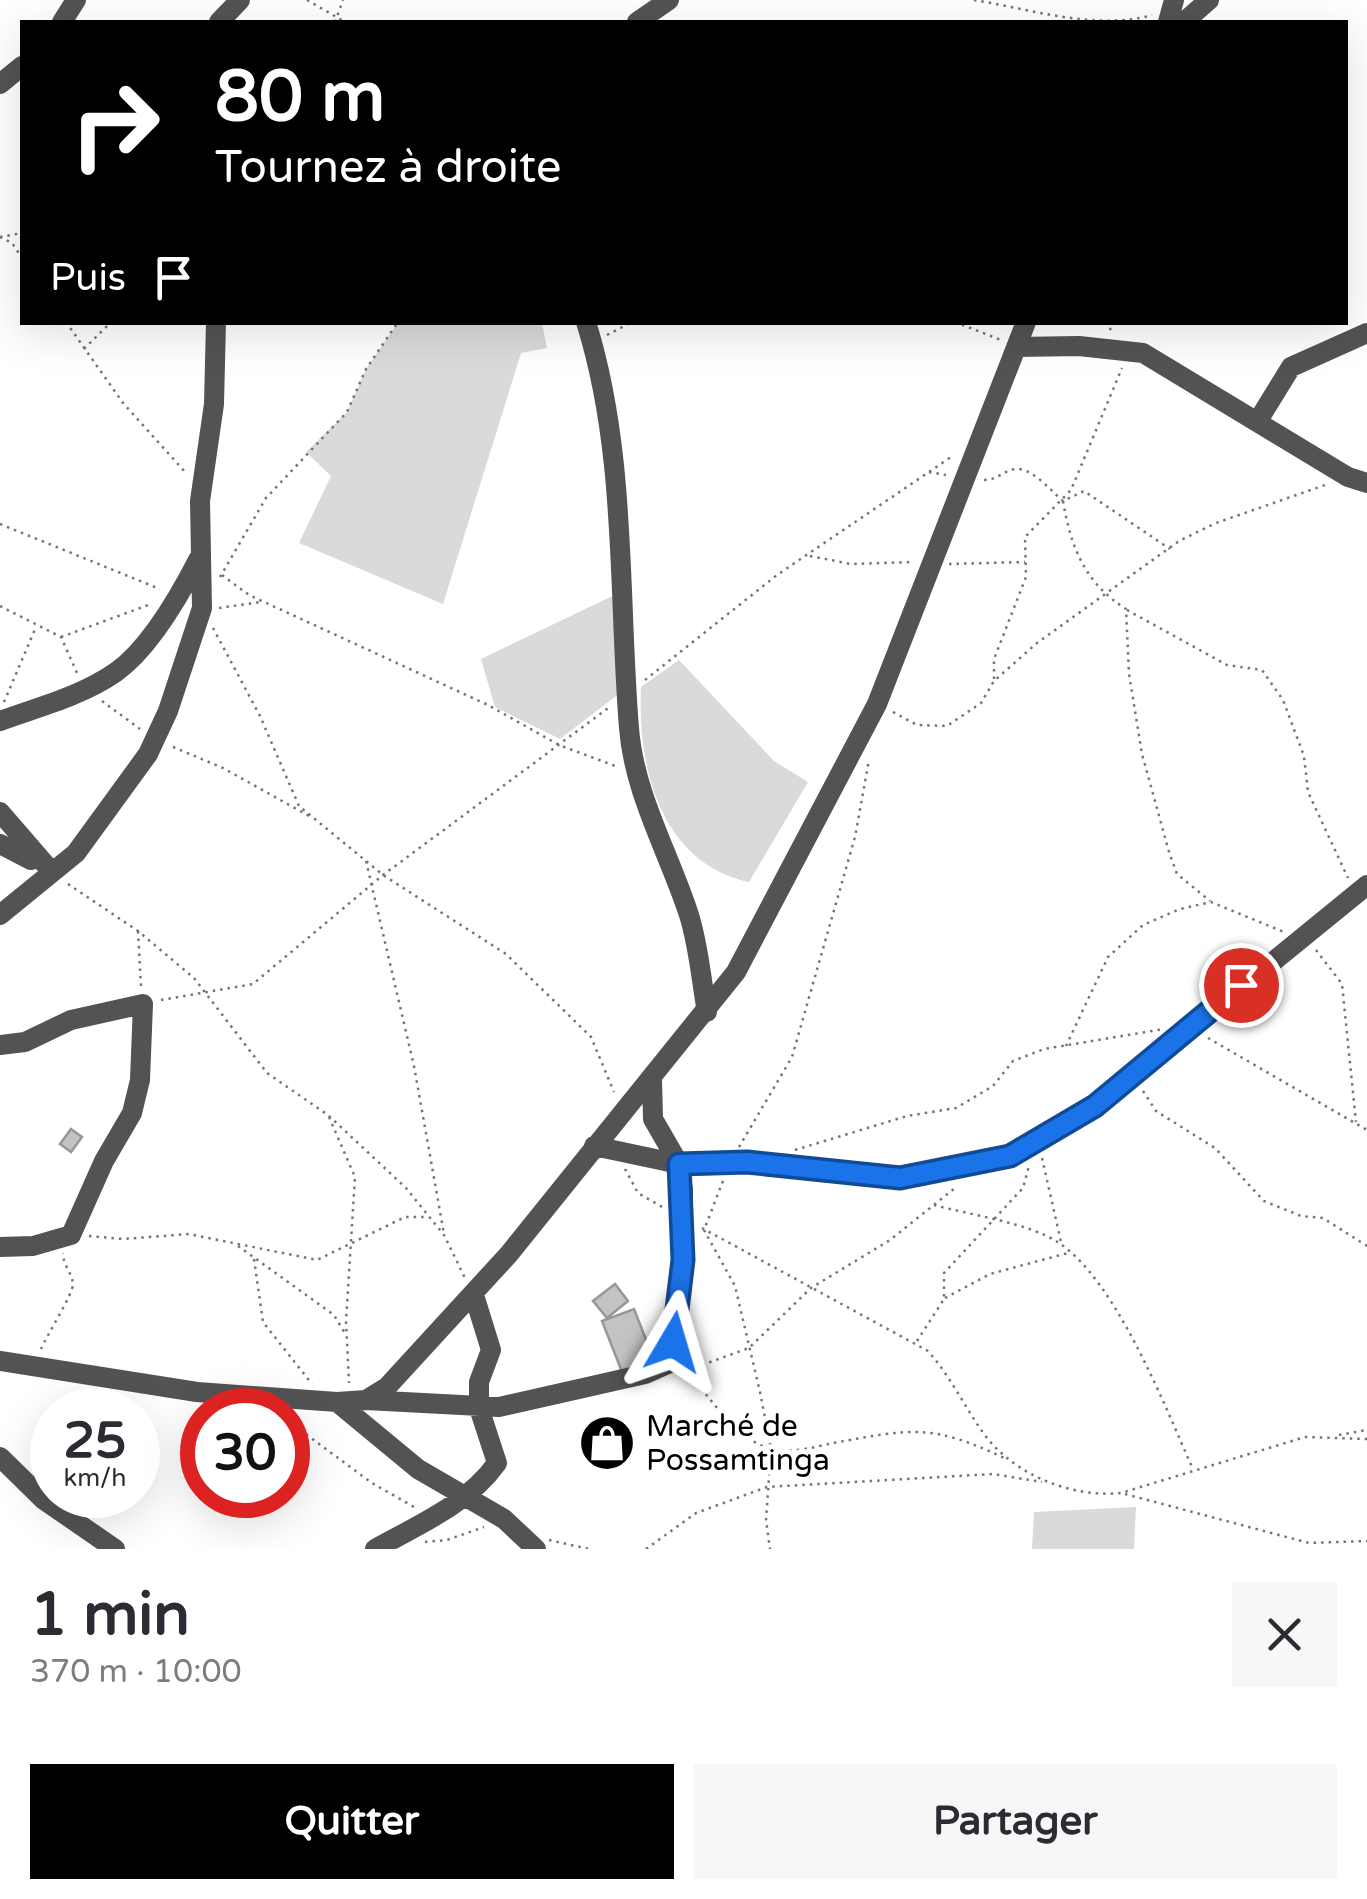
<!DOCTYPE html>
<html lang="fr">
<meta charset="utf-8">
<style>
body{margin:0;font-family:"Varela Round",sans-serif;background:#f7f7f7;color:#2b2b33;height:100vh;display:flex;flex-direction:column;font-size:38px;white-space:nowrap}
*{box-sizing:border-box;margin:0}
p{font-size:32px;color:#7c7c81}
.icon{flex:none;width:55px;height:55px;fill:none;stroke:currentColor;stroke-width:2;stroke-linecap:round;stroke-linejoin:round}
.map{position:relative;height:1549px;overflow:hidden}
.panel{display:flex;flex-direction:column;background:#fff;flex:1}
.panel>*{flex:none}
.hud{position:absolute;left:20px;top:20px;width:1328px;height:305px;border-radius:0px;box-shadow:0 10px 40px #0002;background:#000;color:#fff;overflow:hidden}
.speed{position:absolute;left:30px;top:1388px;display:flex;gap:20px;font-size:50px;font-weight:700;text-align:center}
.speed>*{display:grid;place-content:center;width:130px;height:130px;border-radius:50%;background:#fff;box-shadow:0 10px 40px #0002;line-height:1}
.speed small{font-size:25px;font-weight:400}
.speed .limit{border:15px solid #d22;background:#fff;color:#111}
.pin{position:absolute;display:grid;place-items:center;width:85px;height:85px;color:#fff;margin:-42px;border:5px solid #fff;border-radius:50%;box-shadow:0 2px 10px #0007}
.me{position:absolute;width:110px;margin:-55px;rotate:7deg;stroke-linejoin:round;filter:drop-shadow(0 0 8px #0008)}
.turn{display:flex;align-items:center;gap:35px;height:210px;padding:0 30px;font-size:45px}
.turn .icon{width:130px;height:130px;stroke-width:2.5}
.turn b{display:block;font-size:70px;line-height:85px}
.then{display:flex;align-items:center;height:95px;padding:0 30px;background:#0003;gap:20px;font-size:38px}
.round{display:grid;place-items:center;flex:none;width:105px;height:105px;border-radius:0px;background:#f7f7f7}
.head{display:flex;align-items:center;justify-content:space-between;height:170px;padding:0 30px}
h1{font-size:60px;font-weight:700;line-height:75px}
.action{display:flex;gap:20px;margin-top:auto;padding:20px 30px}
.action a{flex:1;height:115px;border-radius:0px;background:#000;color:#fff;font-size:40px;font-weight:700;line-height:115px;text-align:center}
.action a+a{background:#f7f7f7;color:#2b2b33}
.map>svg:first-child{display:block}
.green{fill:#dadada}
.building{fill:#c3c3c3;stroke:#979797;stroke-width:2.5}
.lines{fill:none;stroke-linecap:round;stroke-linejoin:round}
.path{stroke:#757575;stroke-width:2.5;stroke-dasharray:2.5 5;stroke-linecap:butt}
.minor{stroke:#535353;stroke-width:20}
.route-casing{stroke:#114b97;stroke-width:25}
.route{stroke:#1a73e8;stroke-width:18}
.labels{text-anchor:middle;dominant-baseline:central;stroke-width:10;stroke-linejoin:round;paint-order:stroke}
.poi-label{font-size:30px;fill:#000;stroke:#fff;text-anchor:start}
</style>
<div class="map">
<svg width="1367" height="1549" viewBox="0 0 1367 1549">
<rect width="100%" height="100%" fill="#fff"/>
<path class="green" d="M 398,323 L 542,323 L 547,348 L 521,353 L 443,604 L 299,543 L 331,476 L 306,452 L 347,412 L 366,369 Z
M 627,589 L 628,687 L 560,739 L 495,707 L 481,659 Z
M 679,660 L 774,761 L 808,782 L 749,882 C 660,863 637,766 641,687 Z
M 1136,1507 L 1134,1549 L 1032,1549 L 1034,1512 Z"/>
<path class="building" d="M 71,1129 L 82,1137 L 71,1152 L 60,1144 Z
M 615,1284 L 628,1301 L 607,1318 L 593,1301 Z
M 634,1309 L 654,1360 L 622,1372 L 602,1321 Z"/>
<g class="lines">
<path class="path" d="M 307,0 L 345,22
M 974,0 C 1030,9 1096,31 1152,15
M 335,22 L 343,0
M 0,237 L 12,243 L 22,258
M 0,237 L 22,233
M 66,322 L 123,403 L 186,473
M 955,322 L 1001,340
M 1105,322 L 1111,330
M 607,335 L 632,322
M 84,349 L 111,322
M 929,472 L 946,475
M 984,480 C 997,480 1003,471 1015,469 C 1032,467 1051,491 1063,501 L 1084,491 L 1170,549
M 1063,501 C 1071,548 1085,583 1126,609 L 1129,674 L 1142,754 L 1169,852 L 1177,874 L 1210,901
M 0,524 L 160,589
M 810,556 L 851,564 L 911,562
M 949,564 L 1025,562
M 222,575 L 249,595 L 488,705 L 559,745 L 618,767
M 220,577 L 266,498 L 347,412 L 366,369 L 398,322
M 0,606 L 61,637 L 77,673
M 219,608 L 261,602
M 1127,610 L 1227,665 L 1262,670 L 1283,700 L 1304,756 L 1308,792 L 1348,878
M 213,628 L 260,716 L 299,806 L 383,875 L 506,954 L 591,1037 L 614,1092
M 61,637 L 151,604
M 994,679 L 994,659 L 1026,577 L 1025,537 L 1071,490 L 1122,368
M 645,680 L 777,575 L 954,455
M 102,701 L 140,729
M 4,702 L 36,627
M 893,712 L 917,725 L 947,726 L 981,703 L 994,681 L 1037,643 L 1179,541 L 1216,523 L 1328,484
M 173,747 L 223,768 L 309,816
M 366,861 L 414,1066 L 444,1234
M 68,884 L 138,931 L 194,978 L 267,1073 L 328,1115 L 406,1188 L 444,1235 L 465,1278
M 138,931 L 141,986
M 1316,950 L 1342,984 L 1356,1122
M 161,1000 L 253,984 L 383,875 L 611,706
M 1208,1038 L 1367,1130
M 1066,1046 L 1108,957 L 1143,925 L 1180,909 L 1211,902 L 1284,932
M 1143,1091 L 1156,1111 L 1215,1148 L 1264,1201 L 1301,1216 L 1323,1218 L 1367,1246
M 329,1117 L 355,1177 L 346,1321 L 349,1383
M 739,1147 L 792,1057 L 855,837 L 869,760
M 795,1150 L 907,1116 L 956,1108 L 993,1086 L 1013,1061 L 1044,1049 L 1164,1029
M 1042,1158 L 1061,1242
M 625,1169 L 638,1193 L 664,1208
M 723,1181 L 704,1230 L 735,1286 L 760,1392 L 771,1449 L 766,1520 L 770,1549
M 934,1205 C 970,1215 1030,1223 1059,1243 C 1116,1281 1164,1404 1192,1467
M 702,1228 L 928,1351 C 951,1377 964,1406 984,1434 C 1014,1475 1072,1498 1121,1493 L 1305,1437 L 1367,1439
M 89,1236 L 123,1239 L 189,1234 L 317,1260 L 405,1217 L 428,1217
M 238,1246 L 334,1315 L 346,1335
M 254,1259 L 263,1322 L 312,1384
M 945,1298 L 990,1274 L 1068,1253
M 917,1341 L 944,1299 L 944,1273 L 1023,1188 L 1029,1166
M 41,1349 C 47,1335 73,1294 73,1284 C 72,1272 63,1266 63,1253
M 688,1370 L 749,1348 L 811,1288 L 890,1240 L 955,1188
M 687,1371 C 710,1397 735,1439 771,1449 C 789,1454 815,1447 833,1443 C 911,1429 931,1423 1004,1458
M 288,1421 L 372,1483 L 414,1507
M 1339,1435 L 1367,1430
M 1125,1494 L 1309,1543 L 1367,1541
M 549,1540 L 589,1549
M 425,1542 L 447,1540 L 484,1527
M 646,1549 L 696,1513 L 767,1487 L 993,1474 L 1042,1482"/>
<path class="minor" d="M 62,22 L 76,0
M 219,22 L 240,0
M 637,22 L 669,0
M 1168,22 L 1174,0
M 1184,22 L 1209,0
M 0,84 L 22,66
M 586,322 C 627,453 618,593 629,728 C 634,794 669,853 689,915 C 699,947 701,979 707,1012
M 1016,347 L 1079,346 L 1143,353 L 1348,477 L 1367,483
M 1259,419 L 1291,367 L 1367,333
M 0,721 C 38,707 82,696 116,672 C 150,648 180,595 199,558
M 0,812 L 51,871
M 0,844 L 31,860
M 0,915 L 76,853 L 148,754 L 168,711 L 202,608 L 200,501 L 214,404 L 216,322
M 0,1045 L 25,1042 L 71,1020 L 143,1004 L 140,1080 L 132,1113 L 104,1161 L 71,1235 L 33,1246 L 0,1247
M 594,1146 L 679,1164 L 747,1163 L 885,1178 L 916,1177 L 1010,1155 L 1095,1107 L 1367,885
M 0,1361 L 197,1392 L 337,1402 L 366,1400 L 387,1387 L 509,1254 L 736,972 L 877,704 L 1026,322
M 366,1400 L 499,1407 L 645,1374 L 672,1362 L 683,1260 L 683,1190 L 679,1164 L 653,1119 L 652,1079
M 337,1402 L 418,1469 L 504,1519 L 536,1549
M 0,1457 L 44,1500 L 115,1549
M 375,1549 C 418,1525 468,1504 497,1463 L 479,1408 L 479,1382 L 491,1350 L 474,1295"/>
</g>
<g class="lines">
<g class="route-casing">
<path id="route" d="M 673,1342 L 683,1260 L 679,1164 L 747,1162 L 900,1178 L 1010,1156 L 1095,1106 L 1241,985"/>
</g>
<use href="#route" class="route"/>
</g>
<defs>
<g id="shop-disc" transform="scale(2.875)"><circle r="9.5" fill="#000" stroke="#fff"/><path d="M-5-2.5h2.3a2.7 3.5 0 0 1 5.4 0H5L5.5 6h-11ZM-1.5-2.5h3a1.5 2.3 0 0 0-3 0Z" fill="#fff"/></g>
</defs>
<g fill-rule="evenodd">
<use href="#shop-disc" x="607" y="1443"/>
</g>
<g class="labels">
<g class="poi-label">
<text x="646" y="1426">Marché de<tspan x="646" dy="34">Possamtinga</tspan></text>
</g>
</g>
</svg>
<div class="speed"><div>25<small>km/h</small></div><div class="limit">30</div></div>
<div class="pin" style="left:1241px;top:985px;background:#d93025"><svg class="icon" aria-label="arrive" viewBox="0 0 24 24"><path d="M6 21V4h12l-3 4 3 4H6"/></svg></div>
<svg class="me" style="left:673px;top:1342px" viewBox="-20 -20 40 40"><path d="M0-17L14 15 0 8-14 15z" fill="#1a73e8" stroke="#fff" stroke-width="4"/></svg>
<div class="hud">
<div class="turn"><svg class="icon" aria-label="right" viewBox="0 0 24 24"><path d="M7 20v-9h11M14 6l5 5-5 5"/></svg><div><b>80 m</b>Tournez à droite</div></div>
<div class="then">Puis<svg class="icon" aria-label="arrive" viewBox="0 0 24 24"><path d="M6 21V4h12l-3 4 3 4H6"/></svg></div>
</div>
</div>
<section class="panel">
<div class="head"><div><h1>1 min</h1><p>370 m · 10:00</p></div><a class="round"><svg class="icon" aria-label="close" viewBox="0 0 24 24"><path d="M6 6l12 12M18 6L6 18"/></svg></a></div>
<div class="action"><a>Quitter</a><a>Partager</a></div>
</section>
